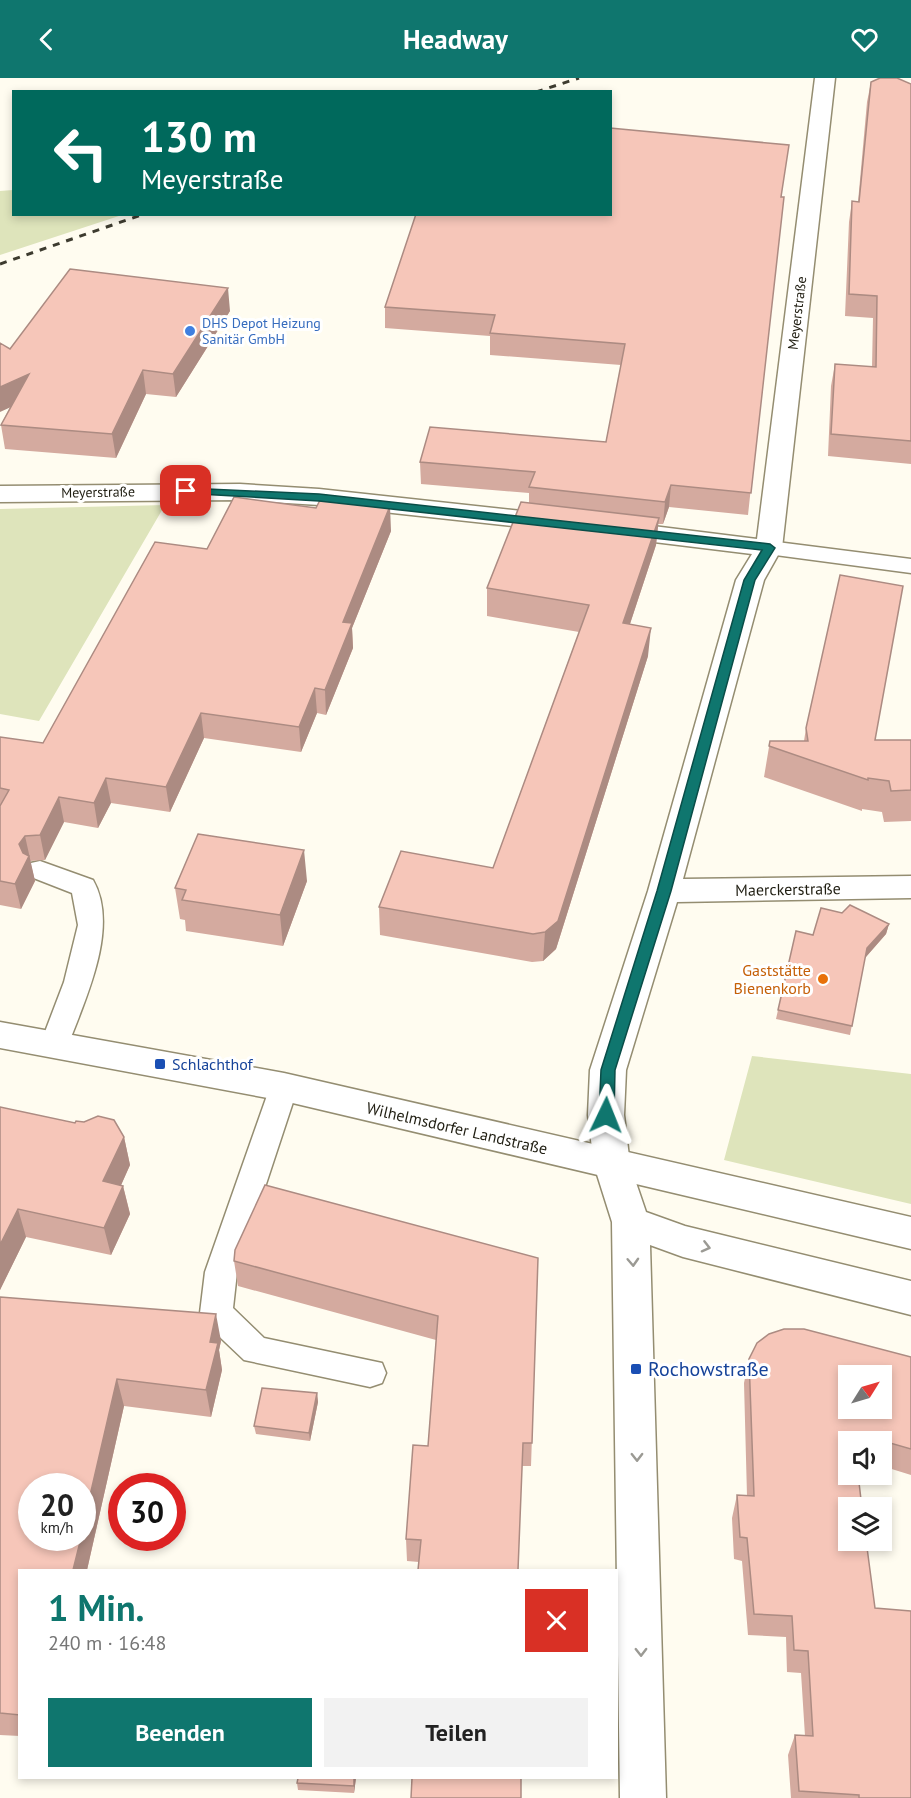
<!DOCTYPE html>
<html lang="de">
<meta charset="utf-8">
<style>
body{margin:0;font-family:"PT Sans",sans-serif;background:#f2f2f2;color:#222;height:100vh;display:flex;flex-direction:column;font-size:22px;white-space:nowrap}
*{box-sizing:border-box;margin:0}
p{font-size:20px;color:#767676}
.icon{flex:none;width:33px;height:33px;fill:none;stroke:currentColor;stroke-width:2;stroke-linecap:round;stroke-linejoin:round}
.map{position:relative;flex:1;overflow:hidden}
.panel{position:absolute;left:18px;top:1491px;width:600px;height:210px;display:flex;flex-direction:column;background:#fff;border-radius:0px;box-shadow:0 3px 9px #0003}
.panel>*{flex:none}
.guide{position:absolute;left:12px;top:12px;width:600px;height:126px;border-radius:0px;box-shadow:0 3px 9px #0003;background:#00695c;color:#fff;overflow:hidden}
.needle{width:39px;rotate:53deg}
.buttons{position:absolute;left:838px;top:1287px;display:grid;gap:12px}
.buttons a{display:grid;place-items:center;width:54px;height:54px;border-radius:0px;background:#fff;box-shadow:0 3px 9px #0003;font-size:30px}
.speed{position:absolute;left:18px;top:1395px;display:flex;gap:12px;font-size:30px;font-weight:700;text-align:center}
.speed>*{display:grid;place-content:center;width:78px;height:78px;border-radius:50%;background:#fff;box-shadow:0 3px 9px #0003;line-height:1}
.speed small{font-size:15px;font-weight:400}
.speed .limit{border:9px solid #d22;background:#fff;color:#111}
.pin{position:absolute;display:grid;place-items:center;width:51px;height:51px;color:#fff;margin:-26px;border-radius:12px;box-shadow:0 3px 9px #0006}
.me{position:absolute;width:66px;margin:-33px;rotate:2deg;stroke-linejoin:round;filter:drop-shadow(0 0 4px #0008)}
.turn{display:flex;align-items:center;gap:21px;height:126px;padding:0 30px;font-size:27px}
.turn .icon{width:78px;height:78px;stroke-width:2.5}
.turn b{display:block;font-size:42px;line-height:51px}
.round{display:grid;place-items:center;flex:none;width:63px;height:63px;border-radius:0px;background:#f2f2f2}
.summary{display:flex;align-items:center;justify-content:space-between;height:102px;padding:0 30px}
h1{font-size:36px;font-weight:700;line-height:45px;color:#0f766e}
.button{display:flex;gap:12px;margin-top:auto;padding:12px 30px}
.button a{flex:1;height:69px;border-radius:0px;background:#0f766e;color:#fff;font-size:24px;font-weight:700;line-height:69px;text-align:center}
.button a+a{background:#f2f2f2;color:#222}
header{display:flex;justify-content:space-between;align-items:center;height:78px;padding:0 30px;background:#0f766e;color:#fff;font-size:27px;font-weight:700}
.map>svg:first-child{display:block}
.green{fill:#dee4bb}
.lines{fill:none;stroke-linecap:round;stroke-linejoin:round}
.lane-casing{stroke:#948d71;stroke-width:3}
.street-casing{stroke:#948d71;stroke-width:3}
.secondary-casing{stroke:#948d71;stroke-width:3}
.lane{fill:#fff;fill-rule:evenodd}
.street{fill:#fff;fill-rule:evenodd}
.secondary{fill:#fff;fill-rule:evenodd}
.rail{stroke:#3d3b2f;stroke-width:3;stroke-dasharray:7 7;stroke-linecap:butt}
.wall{fill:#d4aa9f}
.shaded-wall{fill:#ac8b82}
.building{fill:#f6c6b9;stroke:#ac8b82;stroke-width:1.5;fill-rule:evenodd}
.oneway{stroke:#9b9a94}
.route{fill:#0f766e;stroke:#0a4d48;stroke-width:1.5}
.shop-dot{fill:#3f7fe0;stroke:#fff;stroke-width:2}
.food-dot{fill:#e8710a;stroke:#fff;stroke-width:2}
.transit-dot{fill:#1a4fb4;stroke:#fff;stroke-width:2}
.labels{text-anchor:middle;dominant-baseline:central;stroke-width:6;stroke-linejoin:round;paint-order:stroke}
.far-street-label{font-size:14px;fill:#201e12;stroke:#fff}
.far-shop-label{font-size:14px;fill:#366cbe;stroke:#fff;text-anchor:start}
.street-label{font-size:16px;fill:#201e12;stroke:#fff}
.food-label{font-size:16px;fill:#c56008;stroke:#fff;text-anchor:end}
.transit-label{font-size:16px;fill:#164399;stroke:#fff;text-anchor:start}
.near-transit-label{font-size:20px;fill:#164399;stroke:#fff;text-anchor:start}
</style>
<header><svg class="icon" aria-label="back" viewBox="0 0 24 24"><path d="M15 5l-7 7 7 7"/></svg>Headway<svg class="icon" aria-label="heart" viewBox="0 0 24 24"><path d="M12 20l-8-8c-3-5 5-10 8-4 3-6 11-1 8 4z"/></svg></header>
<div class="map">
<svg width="911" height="1720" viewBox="0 0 911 1720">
<rect width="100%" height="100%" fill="#fffcf0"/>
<path class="green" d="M 13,112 L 14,136 L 122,137 L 0,177 L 0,113 Z
M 165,427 L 39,643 L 0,636 L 0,431 Z
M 752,978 L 911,996 L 911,1126 L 724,1082 Z"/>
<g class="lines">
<g class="lane-casing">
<path id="lane" d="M 769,463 L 911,481 L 911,495 L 761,475 L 758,470 L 761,465 Z
M 40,783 L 93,802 C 120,849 85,922 68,967 L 64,975 L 54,978 L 44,975 L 40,967 L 64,904 L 78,847 L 72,815 L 31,799 L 27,792 L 31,785 Z
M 284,998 L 294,1001 L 298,1009 L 237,1194 L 233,1230 L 264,1260 L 382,1285 L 386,1295 L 382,1305 L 370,1309 L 244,1282 L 205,1245 L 200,1235 L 205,1194 L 270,1009 L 274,1001 Z"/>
</g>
<g class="street-casing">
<path id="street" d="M 815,0 L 835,0 L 782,470 L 764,502 L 683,801 L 911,798 L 911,820 L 677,824 L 626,992 L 624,1037 L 630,1087 L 646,1134 L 685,1148 L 911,1203 L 911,1237 L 683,1179 L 650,1167 L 666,1720 L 620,1720 L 612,1144 L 594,1087 L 588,1037 L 590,992 L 648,813 L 736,502 L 752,476 L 613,459 L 604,457 L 600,451 L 604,445 L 613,443 L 757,461 Z
M 240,406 L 319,411 L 559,437 L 568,439 L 572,445 L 568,451 L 559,453 L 319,427 L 240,422 L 0,424 L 0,408 Z"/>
</g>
<g class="secondary-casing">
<path id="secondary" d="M 0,944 L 284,995 L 911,1139 L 911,1171 L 284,1023 L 0,970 Z"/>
</g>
<use href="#lane" class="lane"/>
<use href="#street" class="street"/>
<use href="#secondary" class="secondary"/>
<path class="rail" d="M 536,14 L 579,0
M 0,186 L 144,136"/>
</g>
<path class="wall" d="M 871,4 L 911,6 L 911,386 L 828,378 L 831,308 L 835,286 L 872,289 L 873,240 L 845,238 L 849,144 L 852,123 L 858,124 L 867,24 Z
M 782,119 L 748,437 L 669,429 L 663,446 L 658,446 L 656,467 L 630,546 L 648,578 L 556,871 L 543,883 L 532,884 L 380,857 L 379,829 L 493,790 L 579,554 L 487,538 L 487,510 L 529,425 L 529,415 L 421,406 L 420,384 L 606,364 L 621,287 L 490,277 L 490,258 L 385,250 L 385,229 L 610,136 Z
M 230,233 L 176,319 L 146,316 L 116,380 L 5,371 L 1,347 L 10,329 L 10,271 Z
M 391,453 L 352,550 L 353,570 L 326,637 L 317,635 L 301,674 L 204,660 L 170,734 L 111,725 L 98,750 L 64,744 L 45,782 L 30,783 L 35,803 L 21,831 L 0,827 L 0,659 L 43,665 L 207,471 Z
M 806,650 L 875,662 L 911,662 L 911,743 L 884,744 L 882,734 L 862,731 L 862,733 L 764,699 L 770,663 L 804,663 Z
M 307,803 L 283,868 L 186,853 L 185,842 L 180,841 L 175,810 Z
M 889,846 L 886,856 L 865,880 L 850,957 L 776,941 L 778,932 L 813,857 Z
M 0,1029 L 124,1059 L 130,1087 L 121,1107 L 123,1108 L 130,1136 L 111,1177 L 26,1159 L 0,1212 Z
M 538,1180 L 531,1388 L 522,1388 L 419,1484 L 407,1483 L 406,1461 L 428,1368 L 436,1262 L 238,1208 L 234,1183 Z
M 0,1219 L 221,1263 L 219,1272 L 222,1292 L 211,1339 L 124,1328 L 87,1492 L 20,1492 L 20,1658 L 0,1657 Z
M 911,1279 L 911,1397 L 882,1388 L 882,1364 L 849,1364 L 875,1530 L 911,1720 L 791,1720 L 788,1677 L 795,1657 L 805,1658 L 801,1595 L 787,1594 L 786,1559 L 748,1557 L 742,1483 L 734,1481 L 732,1440 L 737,1417 L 747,1418 L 744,1305 L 749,1281 Z
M 317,1315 L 318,1324 L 310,1363 L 256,1356 L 254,1348 Z
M 298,1700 L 356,1700 L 354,1715 L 298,1712 L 297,1705 Z"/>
<path class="shaded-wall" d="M 228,210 L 230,233 L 176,319 L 173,296 Z
M 143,292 L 146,316 L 116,380 L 112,356 Z
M 29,296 L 33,319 L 0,334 L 0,309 Z
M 671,407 L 669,429 L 663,446 L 665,424 Z
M 390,428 L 391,453 L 352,550 L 353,570 L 326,637 L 325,612 L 343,544 Z
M 659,440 L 656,467 L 621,573 L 623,545 Z
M 651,550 L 648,578 L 556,871 L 543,883 L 545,854 Z
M 315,610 L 317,635 L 301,674 L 299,649 Z
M 201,635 L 204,660 L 170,734 L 166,709 Z
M 106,700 L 111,725 L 98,750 L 94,725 Z
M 59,719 L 64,744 L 45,782 L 40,757 Z
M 25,758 L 35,803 L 21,831 L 15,806 L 19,766 Z
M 304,772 L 307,803 L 283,868 L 280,837 Z
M 889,846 L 886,856 L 865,880 L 867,870 Z
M 124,1059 L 130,1087 L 110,1132 L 103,1103 Z
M 123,1108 L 130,1136 L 111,1177 L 104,1150 Z
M 18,1131 L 26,1159 L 0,1212 L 0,1167 Z
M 216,1236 L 221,1263 L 219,1272 L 222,1292 L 211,1339 L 206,1312 L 210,1264 Z
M 117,1301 L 124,1328 L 87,1492 L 73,1492 L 81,1460 L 82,1460 L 82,1452 Z
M 317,1315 L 318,1324 L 310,1363 L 309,1355 Z
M 354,1700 L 356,1700 L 354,1715 Z"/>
<path class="building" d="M 880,0 L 897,0 L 911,6 L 911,363 L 831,356 L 835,286 L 876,289 L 877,218 L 849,216 L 852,123 L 859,124 L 871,4 Z
M 610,50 L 789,67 L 781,119 L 784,119 L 751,415 L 671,407 L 665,424 L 529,409 L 535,394 L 420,384 L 430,349 L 606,364 L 625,266 L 490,255 L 495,237 L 385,229 L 416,136 L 610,136 Z
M 70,191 L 228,210 L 173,296 L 143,292 L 112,356 L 1,347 L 29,296 L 0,309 L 0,265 L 10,271 Z
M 234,419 L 316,430 L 321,420 L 390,428 L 343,544 L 352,545 L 325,612 L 315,610 L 299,649 L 201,635 L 166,709 L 106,700 L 94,725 L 59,719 L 40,757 L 25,758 L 19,766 L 23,775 L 29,778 L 15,806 L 0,803 L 0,728 L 9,712 L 0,710 L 0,659 L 43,665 L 155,464 L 207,471 Z
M 521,424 L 659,440 L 623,545 L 651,550 L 558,843 L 545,854 L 533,856 L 379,829 L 401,773 L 493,790 L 589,527 L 487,510 Z
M 840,497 L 903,508 L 875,662 L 911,662 L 911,712 L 891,713 L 889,703 L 868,700 L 868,702 L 769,668 L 770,663 L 808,663 L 806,650 Z
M 198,756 L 304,772 L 280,837 L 182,822 L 186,812 L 175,810 Z
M 850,827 L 889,846 L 867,870 L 852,948 L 778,932 L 796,853 L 813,857 L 821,830 L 842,835 Z
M 0,1029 L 75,1045 L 76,1043 L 84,1044 L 98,1038 L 114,1042 L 124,1059 L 103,1103 L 123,1108 L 104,1150 L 18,1131 L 0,1167 Z
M 265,1107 L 538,1180 L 532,1365 L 523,1365 L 518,1492 L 418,1492 L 421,1462 L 406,1461 L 413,1367 L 428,1368 L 438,1238 L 234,1183 L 235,1172 Z
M 0,1219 L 216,1236 L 210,1264 L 218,1265 L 206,1312 L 117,1301 L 82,1452 L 82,1408 L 32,1408 L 32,1460 L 81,1460 L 73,1492 L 20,1492 L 20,1637 L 0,1635 Z
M 784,1251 L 804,1251 L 911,1279 L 911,1371 L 852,1354 L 854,1364 L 849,1364 L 849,1396 L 858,1396 L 862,1430 L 849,1430 L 849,1462 L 866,1462 L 875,1530 L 911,1533 L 911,1720 L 859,1720 L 859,1717 L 799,1713 L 795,1657 L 813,1658 L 808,1573 L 794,1572 L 792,1538 L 754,1536 L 747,1460 L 740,1459 L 737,1417 L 754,1418 L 749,1281 L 757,1265 L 769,1256 ZM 849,1298 L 882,1298 L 882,1330 L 849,1330 Z
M 262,1310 L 317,1315 L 309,1355 L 254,1348 Z
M 298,1700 L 354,1700 L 354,1708 L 297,1705 Z
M 412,1700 L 521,1700 L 521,1720 L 411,1720 Z"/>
<defs><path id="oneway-chevron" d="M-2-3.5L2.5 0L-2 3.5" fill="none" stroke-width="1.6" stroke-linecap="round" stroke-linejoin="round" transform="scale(1.5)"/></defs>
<g class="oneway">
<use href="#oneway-chevron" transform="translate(706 1169) rotate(14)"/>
<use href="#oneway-chevron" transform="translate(633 1184) rotate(87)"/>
<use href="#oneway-chevron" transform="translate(637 1379) rotate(89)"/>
<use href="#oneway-chevron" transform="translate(641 1574) rotate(89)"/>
</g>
<path class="route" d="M 186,410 L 319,416 L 770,466 L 775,470 L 755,502 L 671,813 L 615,992 L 614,1037 L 612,1041 L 601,1041 L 599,1037 L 601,992 L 657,813 L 744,502 L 762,472 L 319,423 L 182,415 L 182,411 Z"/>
<circle class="shop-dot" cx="190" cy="253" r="6"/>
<circle class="food-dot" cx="823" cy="901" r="6"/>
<g class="transit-dot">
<rect x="154" y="980" width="12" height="12" rx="3"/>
<rect x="630" y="1285" width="12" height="12" rx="3"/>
</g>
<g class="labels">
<g class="far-street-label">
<text transform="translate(797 235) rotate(-83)">Meyerstraße</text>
<text transform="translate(98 414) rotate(-1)">Meyerstraße</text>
</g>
<g class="far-shop-label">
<text x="202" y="245">DHS Depot Heizung<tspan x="202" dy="16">Sanitär GmbH</tspan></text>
</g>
<g class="street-label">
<text transform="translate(788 811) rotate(-1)">Maerckerstraße</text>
<text transform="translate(457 1050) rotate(13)">Wilhelmsdorfer Landstraße</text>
</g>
<g class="food-label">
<text x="811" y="892">Gaststätte<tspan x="811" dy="18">Bienenkorb</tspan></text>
</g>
<g class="transit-label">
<text x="172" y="986">Schlachthof</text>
</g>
<g class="near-transit-label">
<text x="648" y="1291">Rochowstraße</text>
</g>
</g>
</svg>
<div class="buttons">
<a><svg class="needle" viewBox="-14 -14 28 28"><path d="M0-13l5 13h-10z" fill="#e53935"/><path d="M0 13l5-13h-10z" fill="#767676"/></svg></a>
<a><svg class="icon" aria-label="sound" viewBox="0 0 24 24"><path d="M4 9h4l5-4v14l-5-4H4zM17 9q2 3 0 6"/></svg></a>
<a><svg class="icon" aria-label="layers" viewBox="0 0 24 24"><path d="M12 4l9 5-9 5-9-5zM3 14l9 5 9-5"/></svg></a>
</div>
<div class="speed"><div>20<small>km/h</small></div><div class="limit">30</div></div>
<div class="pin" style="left:186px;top:413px;background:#d93025"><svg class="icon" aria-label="arrive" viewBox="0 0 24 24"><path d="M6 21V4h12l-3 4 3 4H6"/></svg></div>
<svg class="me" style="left:606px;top:1037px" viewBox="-20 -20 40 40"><path d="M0-17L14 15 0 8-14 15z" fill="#0f766e" stroke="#fff" stroke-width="4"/></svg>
<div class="guide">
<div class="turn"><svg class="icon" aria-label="left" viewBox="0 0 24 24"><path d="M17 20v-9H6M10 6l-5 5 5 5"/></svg><div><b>130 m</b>Meyerstraße</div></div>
</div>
<section class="panel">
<div class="summary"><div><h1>1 Min.</h1><p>240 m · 16:48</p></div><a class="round" style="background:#d93025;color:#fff"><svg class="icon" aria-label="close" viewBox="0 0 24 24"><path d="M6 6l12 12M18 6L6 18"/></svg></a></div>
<div class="button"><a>Beenden</a><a>Teilen</a></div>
</section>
</div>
